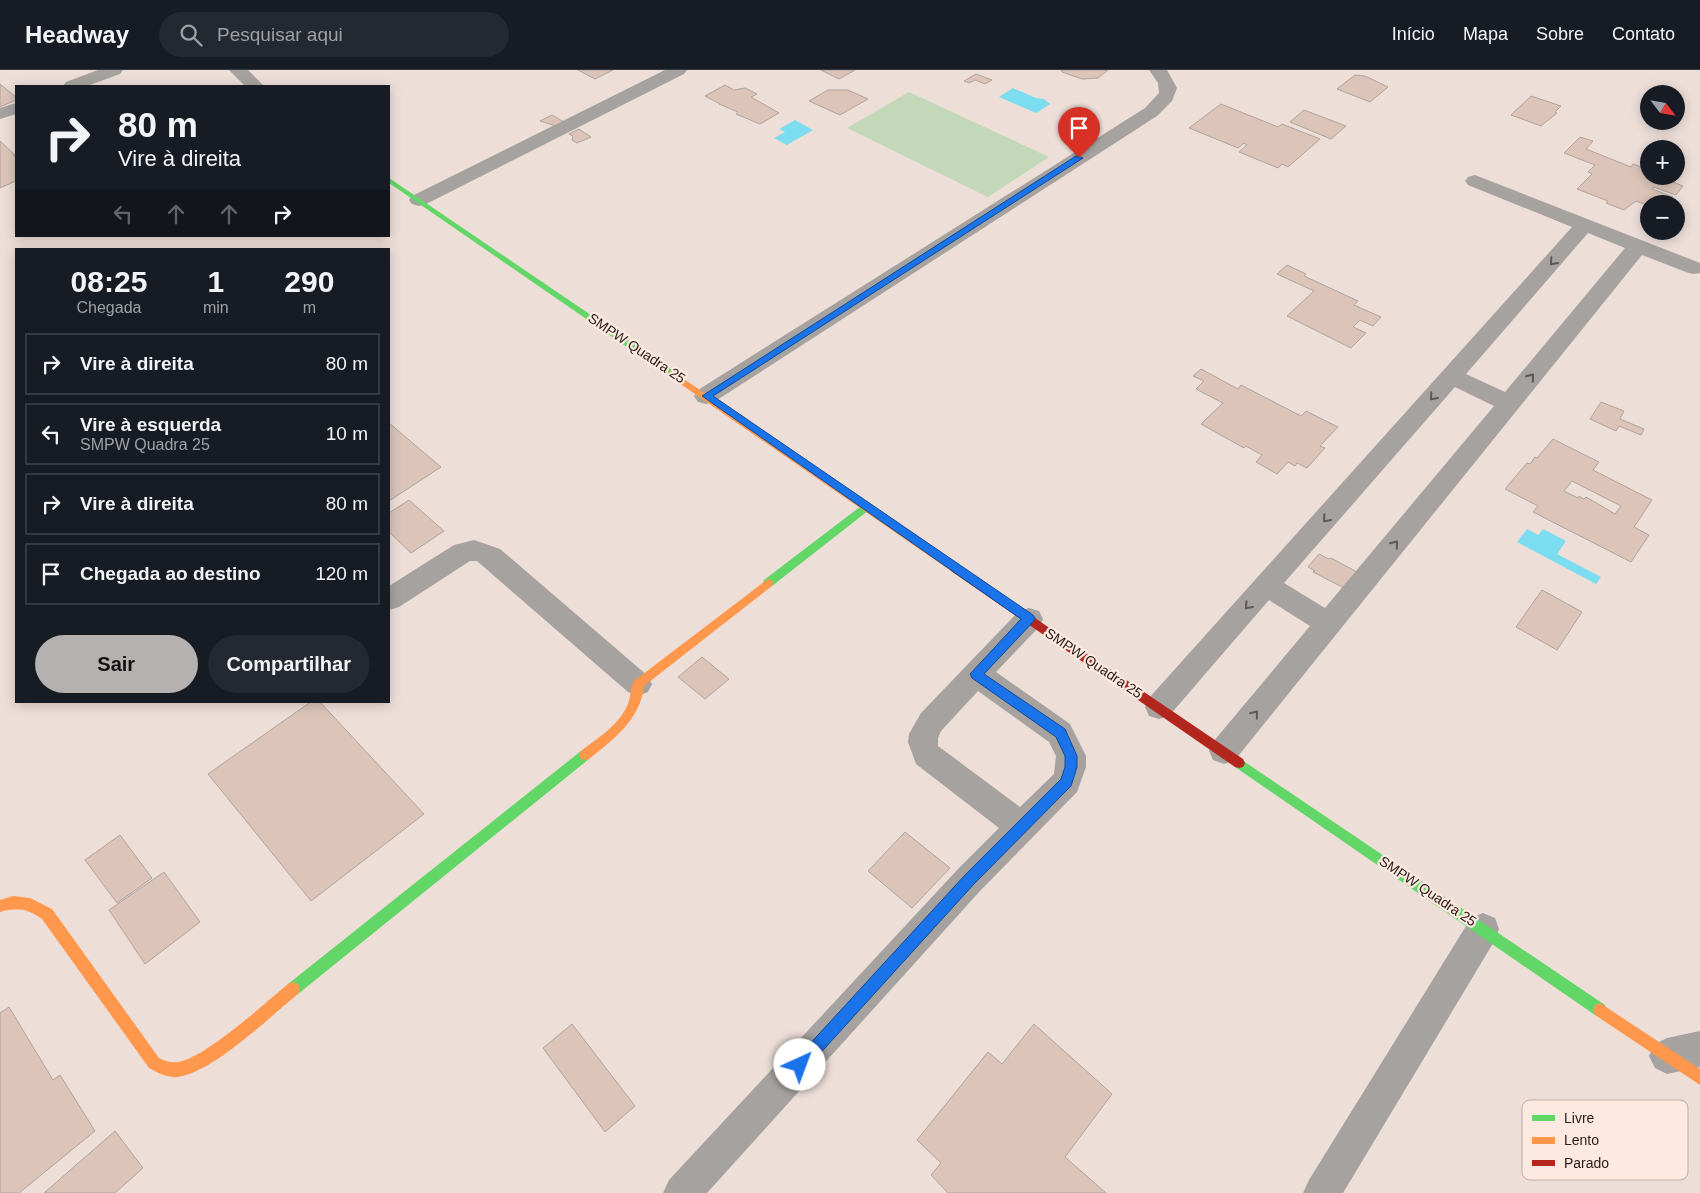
<!DOCTYPE html>
<html lang="pt">
<meta charset="utf-8">
<style>
body{margin:0;font-family:Arial,sans-serif;background:#242831;color:#f1f3f6;height:100vh;display:flex;flex-direction:column;font-size:19px;white-space:nowrap}
*{box-sizing:border-box;margin:0}
p{font-size:16px;color:#9ea1a6}
.icon{flex:none;width:28px;height:28px;fill:none;stroke:currentColor;stroke-width:2;stroke-linecap:round;stroke-linejoin:round}
.map{position:relative;flex:1;overflow:hidden}
.details{position:absolute;left:15px;top:178px;width:375px;height:455px;display:flex;flex-direction:column;background:#171b24;border-radius:0px;box-shadow:0 2px 12px #0003}
.details>*{flex:none}
.top-card{position:absolute;left:15px;top:15px;width:375px;height:152px;border-radius:0px;box-shadow:0 2px 12px #0003;background:#171b24;color:#f1f3f6;overflow:hidden}
.needle{width:32px;rotate:121deg}
.tools{position:absolute;left:1640px;top:15px;display:grid;gap:10px}
.tools a{display:grid;place-items:center;width:45px;height:45px;border-radius:50%;background:#171b24;box-shadow:0 2px 12px #0003;font-size:25px}
.pin{position:absolute;display:grid;place-items:center;width:42px;height:42px;color:#fff;margin:-51px -21px;border-radius:50% 50% 50% 0;rotate:-45deg;box-shadow:0 0 5px #0007}
.pin .icon{rotate:45deg}
.me{position:absolute;width:55px;margin:-28px;rotate:43deg;stroke-linejoin:round;filter:drop-shadow(0 0 4px #0008)}
.turn{display:flex;align-items:center;gap:18px;height:105px;padding:0 20px;font-size:22px}
.turn .icon{width:65px;height:65px;stroke-width:2.5}
.turn b{display:block;font-size:35px;line-height:42px}
.lanes{display:flex;align-items:center;height:48px;padding:0 20px;background:#0003;justify-content:center;gap:25px;direction:ltr}
.lanes .off{opacity:.35}
.eta{display:flex;justify-content:space-evenly;align-items:center;height:85px;text-align:center}
.eta b{font-size:30px;font-weight:600;line-height:35px}
.action{display:flex;gap:10px;margin-top:auto;padding:10px 20px}
.action a{flex:1;height:58px;border-radius:30px;background:#b5b1b0;color:#111;font-size:20px;font-weight:600;line-height:58px;text-align:center}
.action a+a{background:#242831;color:#f1f3f6}
ul{padding:0;list-style:none}
li{display:flex;align-items:center;gap:15px;height:62px;margin:0 10px 8px;padding:0 10px;border:2px solid #363941;border-radius:0px}
li div{flex:1}
li b{display:block;font-size:19px}
li em{font-style:normal}
header{display:flex;align-items:center;gap:30px;box-sizing:border-box;height:70px;padding:0 25px;background:#171b24;border-bottom:1px solid #363941}
header strong{font-size:24px}
nav{display:flex;gap:28px;margin-inline-start:auto;font-size:18px}
.search{width:350px;height:45px;background:#242831;display:flex;align-items:center;gap:12px;box-sizing:border-box;padding:0 18px;border-radius:28px;color:#9ea1a6;font-size:19px}
.map>svg:first-child{display:block}
.green{fill:#c2d8b8}
.water{fill:#7cddf1}
.building{fill:#dcc4b9;stroke:#afa49f;fill-rule:evenodd}
.lines{fill:none;stroke-linecap:round;stroke-linejoin:round}
.street{fill:#a6a29f;fill-rule:evenodd}
.fast{fill:#63d668;fill-rule:evenodd}
.slow{fill:#ff974d;fill-rule:evenodd}
.jam{fill:#b3261e;fill-rule:evenodd}
.oneway{stroke:#5f5855}
.route{fill:#1a73e8;stroke:#114b97}
.labels{text-anchor:middle;dominant-baseline:central;stroke-width:4.5;stroke-linejoin:round;paint-order:stroke}
.street-label{font-size:14px;fill:#251c18;stroke:#fee9e0}
.key{fill:#fee9e0;stroke:#bdaca4;stroke-width:1}
.key-label{font-size:14px;fill:#251c18}
</style>
<header>
<strong>Headway</strong>
<div class="search"><svg class="icon" aria-label="search" viewBox="0 0 24 24"><circle cx="10" cy="10" r="6"/><path d="M15 15l6 6"/></svg>Pesquisar aqui</div>
<nav><a>Início</a><a>Mapa</a><a>Sobre</a><a>Contato</a></nav>
</header>
<div class="map">
<svg width="1700" height="1123" viewBox="0 0 1700 1123">
<rect width="100%" height="100%" fill="#edded8"/>
<path class="green" d="M 909,22 L 1049,87 L 988,127 L 847,58 Z"/>
<path class="water" d="M 1013,18 L 1036,28 L 1044,29 L 1050,34 L 1036,43 L 999,27 Z
M 795,50 L 813,60 L 787,75 L 774,68 L 785,62 L 779,59 Z
M 1527,459 L 1538,465 L 1543,459 L 1566,471 L 1557,484 L 1601,507 L 1596,514 L 1517,472 Z"/>
<path class="building" d="M 578,0 L 613,0 L 595,9 Z
M 821,0 L 855,0 L 839,9 Z
M 1108,0 L 1098,8 L 1082,9 L 1062,2 L 1061,0 Z
M 976,4 L 992,10 L 985,14 L 975,10 L 969,13 L 964,11 Z
M 1355,5 L 1365,6 L 1388,17 L 1370,32 L 1337,19 Z
M 0,14 L 16,27 L 16,30 L 0,37 Z
M 725,15 L 734,20 L 745,18 L 757,24 L 751,27 L 779,43 L 760,54 L 736,44 L 738,42 L 719,34 L 720,34 L 705,26 Z
M 828,20 L 848,20 L 868,29 L 840,45 L 809,31 Z
M 1531,26 L 1561,36 L 1555,42 L 1557,43 L 1541,56 L 1511,45 Z
M 1221,34 L 1278,57 L 1282,54 L 1320,69 L 1288,97 L 1282,94 L 1278,98 L 1239,82 L 1247,75 L 1244,73 L 1238,78 L 1189,58 Z
M 1304,40 L 1346,56 L 1331,69 L 1290,52 Z
M 552,45 L 564,52 L 556,56 L 540,51 Z
M 579,59 L 591,67 L 577,73 L 572,70 L 573,66 L 569,64 Z
M 1580,67 L 1593,71 L 1586,79 L 1631,97 L 1633,94 L 1649,100 L 1649,106 L 1658,106 L 1683,116 L 1676,125 L 1653,117 L 1652,119 L 1673,127 L 1667,134 L 1649,134 L 1649,136 L 1636,131 L 1624,140 L 1606,133 L 1608,131 L 1577,119 L 1592,104 L 1588,102 L 1595,95 L 1564,83 Z
M 0,71 L 15,85 L 13,85 L 16,88 L 16,111 L 0,118 Z
M 1287,195 L 1306,204 L 1304,206 L 1358,231 L 1354,235 L 1381,247 L 1373,256 L 1360,250 L 1353,257 L 1366,263 L 1351,278 L 1287,246 L 1314,221 L 1277,204 Z
M 1201,299 L 1238,319 L 1241,315 L 1301,346 L 1306,341 L 1338,357 L 1320,376 L 1325,378 L 1307,398 L 1297,393 L 1295,396 L 1288,392 L 1277,404 L 1256,392 L 1262,385 L 1246,376 L 1244,378 L 1201,354 L 1223,333 L 1196,319 L 1204,311 L 1193,306 Z
M 1601,332 L 1624,341 L 1620,349 L 1644,359 L 1641,365 L 1619,356 L 1616,361 L 1590,349 Z
M 389,353 L 441,397 L 389,431 Z
M 1553,369 L 1599,392 L 1593,400 L 1652,430 L 1634,457 L 1649,465 L 1631,492 L 1533,442 L 1538,436 L 1505,419 L 1527,393 L 1530,394 L 1535,387 L 1537,388 ZM 1572,411 L 1621,436 L 1615,444 L 1586,427 L 1584,429 L 1579,426 L 1578,428 L 1564,421 Z
M 409,430 L 444,461 L 411,483 L 389,462 L 389,443 Z
M 1319,484 L 1329,489 L 1331,488 L 1357,502 L 1344,518 L 1313,502 L 1315,501 L 1308,497 Z
M 1542,520 L 1582,542 L 1557,580 L 1516,557 Z
M 702,587 L 729,609 L 705,629 L 678,607 Z
M 312,631 L 319,631 L 424,744 L 311,831 L 208,704 Z
M 905,762 L 950,798 L 912,838 L 868,801 Z
M 120,765 L 152,808 L 117,833 L 85,790 Z
M 164,802 L 200,852 L 145,894 L 109,840 Z
M 9,937 L 53,1010 L 60,1005 L 95,1061 L 19,1123 L 0,1123 L 0,943 Z
M 572,954 L 635,1036 L 605,1062 L 543,978 Z
M 1034,954 L 1112,1024 L 1065,1087 L 1106,1123 L 948,1123 L 931,1105 L 941,1093 L 917,1070 L 988,982 L 1002,994 Z
M 115,1061 L 143,1098 L 115,1123 L 44,1123 Z"/>
<g class="lines">
<path class="street" d="M 98,0 L 123,0 L 120,4 L 87,16 L 63,16 L 66,12 Z
M 229,0 L 248,0 L 264,16 L 245,16 Z
M 665,0 L 687,0 L 684,4 L 426,134 L 419,136 L 412,134 L 409,130 L 412,126 Z
M 1149,0 L 1167,0 L 1177,18 L 1172,31 L 1157,46 L 714,332 L 706,334 L 698,332 L 694,326 L 698,320 L 1145,38 L 1159,23 L 1158,13 Z
M 16,33 L 16,44 L 0,49 L 0,38 Z
M 1475,105 L 1700,193 L 1700,203 L 1693,204 L 1686,202 L 1642,185 L 1235,690 L 1224,694 L 1213,690 L 1209,681 L 1213,672 L 1310,556 L 1269,530 L 1169,646 L 1159,649 L 1149,646 L 1145,637 L 1149,628 L 1572,157 L 1468,115 L 1465,111 L 1468,107 ZM 1588,163 L 1625,178 L 1505,322 L 1466,304 ZM 1455,317 L 1494,336 L 1325,538 L 1284,513 Z
M 474,470 L 500,479 L 648,606 L 652,614 L 648,622 L 638,626 L 628,622 L 477,491 L 470,491 L 399,537 L 389,540 L 389,516 L 454,475 Z
M 1029,538 L 1039,541 L 1043,549 L 1039,557 L 996,602 L 1070,654 L 1086,686 L 1086,697 L 1077,722 L 980,821 L 707,1123 L 663,1123 L 669,1110 L 958,799 L 999,758 L 916,694 L 908,672 L 909,664 L 921,643 L 1019,541 ZM 978,621 L 1049,672 L 1056,686 L 1054,704 L 1020,737 L 938,676 L 938,668 L 941,661 Z
M 1483,843 L 1495,848 L 1499,859 L 1495,870 L 1343,1123 L 1303,1123 L 1309,1110 L 1471,848 Z
M 1700,961 L 1700,997 L 1667,1004 L 1655,998 L 1649,986 L 1655,974 L 1667,968 Z"/>
<path class="fast" d="M 389,108 L 675,302 L 675,306 L 669,306 L 389,113 Z
M 865,433 L 870,437 L 869,440 L 772,516 L 764,516 L 763,513 L 764,510 Z
M 585,680 L 589,681 L 591,685 L 589,689 L 298,924 L 293,926 L 288,924 L 286,919 L 288,914 L 581,681 Z
M 1239,688 L 1605,935 L 1607,940 L 1605,945 L 1600,947 L 1595,945 L 1235,697 L 1233,693 L 1235,689 Z"/>
<path class="slow" d="M 672,301 L 959,495 L 960,498 L 959,501 L 951,501 L 669,306 L 669,302 Z
M 768,509 L 772,510 L 773,513 L 772,516 L 644,616 C 640,650 614,669 589,689 L 585,690 L 581,689 L 579,685 L 581,681 C 598,668 620,654 628,634 C 631,626 630,618 634,611 Z
M 13,826 L 30,828 L 52,839 L 159,988 C 165,991 171,993 178,992 C 205,988 265,933 288,914 L 293,912 L 298,914 L 300,919 L 298,924 C 268,948 215,1001 178,1007 C 168,1008 158,1003 149,998 L 42,849 C 28,839 17,837 0,842 L 0,830 Z
M 1600,933 L 1700,999 L 1700,1015 L 1595,945 L 1593,940 L 1595,935 Z"/>
<path class="jam" d="M 955,494 L 1243,689 L 1245,693 L 1243,697 L 1239,698 L 1235,697 L 951,501 L 950,498 L 951,495 Z"/>
</g>
<defs><path id="oneway-chevron" d="M-2-3.5L2.5 0L-2 3.5" fill="none" stroke-width="1.6" stroke-linecap="round" stroke-linejoin="round" transform="scale(1.25)"/></defs>
<g class="oneway">
<use href="#oneway-chevron" transform="translate(1553 192) rotate(132)"/>
<use href="#oneway-chevron" transform="translate(1531 307) rotate(-51)"/>
<use href="#oneway-chevron" transform="translate(1433 327) rotate(131)"/>
<use href="#oneway-chevron" transform="translate(1326 449) rotate(131)"/>
<use href="#oneway-chevron" transform="translate(1395 474) rotate(-51)"/>
<use href="#oneway-chevron" transform="translate(1248 536) rotate(132)"/>
<use href="#oneway-chevron" transform="translate(1255 644) rotate(-51)"/>
</g>
<path class="route" d="M 1076,86 L 1083,88 L 713,326 L 1033,545 L 1035,548 L 1033,552 L 984,604 L 1065,659 L 1077,686 L 1077,697 L 1071,716 L 974,814 L 805,1000 L 800,1002 L 795,1000 L 792,995 L 795,990 L 965,805 L 1061,709 L 1065,697 L 1065,686 L 1056,667 L 972,608 L 970,604 L 1021,549 L 702,326 Z"/>
<g class="labels">
<g class="street-label">
<text transform="translate(637 278) rotate(34)">SMPW Quadra 25</text>
<text transform="translate(1094 593) rotate(34)">SMPW Quadra 25</text>
<text transform="translate(1428 821) rotate(34)">SMPW Quadra 25</text>
</g>
</g>
<rect x="1522" y="1030" width="166" height="80" rx="8" class="key"/>
<rect x="1532" y="1045" width="23" height="6" fill="#63d668"/>
<rect x="1532" y="1067" width="23" height="7" fill="#ff974d"/>
<rect x="1532" y="1090" width="23" height="6" fill="#b3261e"/>
<g class="key-label">
<text x="1564" y="1053">Livre</text>
<text x="1564" y="1075">Lento</text>
<text x="1564" y="1098">Parado</text>
</g>
</svg>
<div class="tools">
<a><svg class="needle" viewBox="-14 -14 28 28"><path d="M0-13l5 13h-10z" fill="#e53935"/><path d="M0 13l5-13h-10z" fill="#9ea1a6"/></svg></a>
<a>+</a>
<a>−</a>
</div>
<div class="pin" style="left:1079px;top:88px;background:#d93025"><svg class="icon" aria-label="arrive" viewBox="0 0 24 24"><path d="M6 21V4h12l-3 4 3 4H6"/></svg></div>
<svg class="me" style="left:800px;top:995px" viewBox="-20 -20 40 40"><circle r="19" fill="#fff"/><path d="M0-13L10 11 0 6-10 11z" fill="#1a73e8"/></svg>
<div class="top-card">
<div class="turn"><svg class="icon" aria-label="right" viewBox="0 0 24 24"><path d="M7 20v-9h11M14 6l5 5-5 5"/></svg><div><b>80 m</b>Vire à direita</div></div>
<div class="lanes"><svg class="icon off" aria-label="left" viewBox="0 0 24 24"><path d="M17 20v-9H6M10 6l-5 5 5 5"/></svg><svg class="icon off" aria-label="ahead" viewBox="0 0 24 24"><path d="M12 20V5M6 11l6-6 6 6"/></svg><svg class="icon off" aria-label="ahead" viewBox="0 0 24 24"><path d="M12 20V5M6 11l6-6 6 6"/></svg><svg class="icon" aria-label="right" viewBox="0 0 24 24"><path d="M7 20v-9h11M14 6l5 5-5 5"/></svg></div>
</div>
<section class="details">
<div class="eta">
<div><b>08:25</b><p>Chegada</p></div>
<div><b>1</b><p>min</p></div>
<div><b>290</b><p>m</p></div>
</div>
<ul>
<li><svg class="icon" aria-label="right" viewBox="0 0 24 24"><path d="M7 20v-9h11M14 6l5 5-5 5"/></svg><div><b>Vire à direita</b></div><em>80 m</em></li>
<li><svg class="icon" aria-label="left" viewBox="0 0 24 24"><path d="M17 20v-9H6M10 6l-5 5 5 5"/></svg><div><b>Vire à esquerda</b><p>SMPW Quadra 25</p></div><em>10 m</em></li>
<li><svg class="icon" aria-label="right" viewBox="0 0 24 24"><path d="M7 20v-9h11M14 6l5 5-5 5"/></svg><div><b>Vire à direita</b></div><em>80 m</em></li>
<li><svg class="icon" aria-label="arrive" viewBox="0 0 24 24"><path d="M6 21V4h12l-3 4 3 4H6"/></svg><div><b>Chegada ao destino</b></div><em>120 m</em></li>
</ul>
<div class="action"><a>Sair</a><a>Compartilhar</a></div>
</section>
</div>
